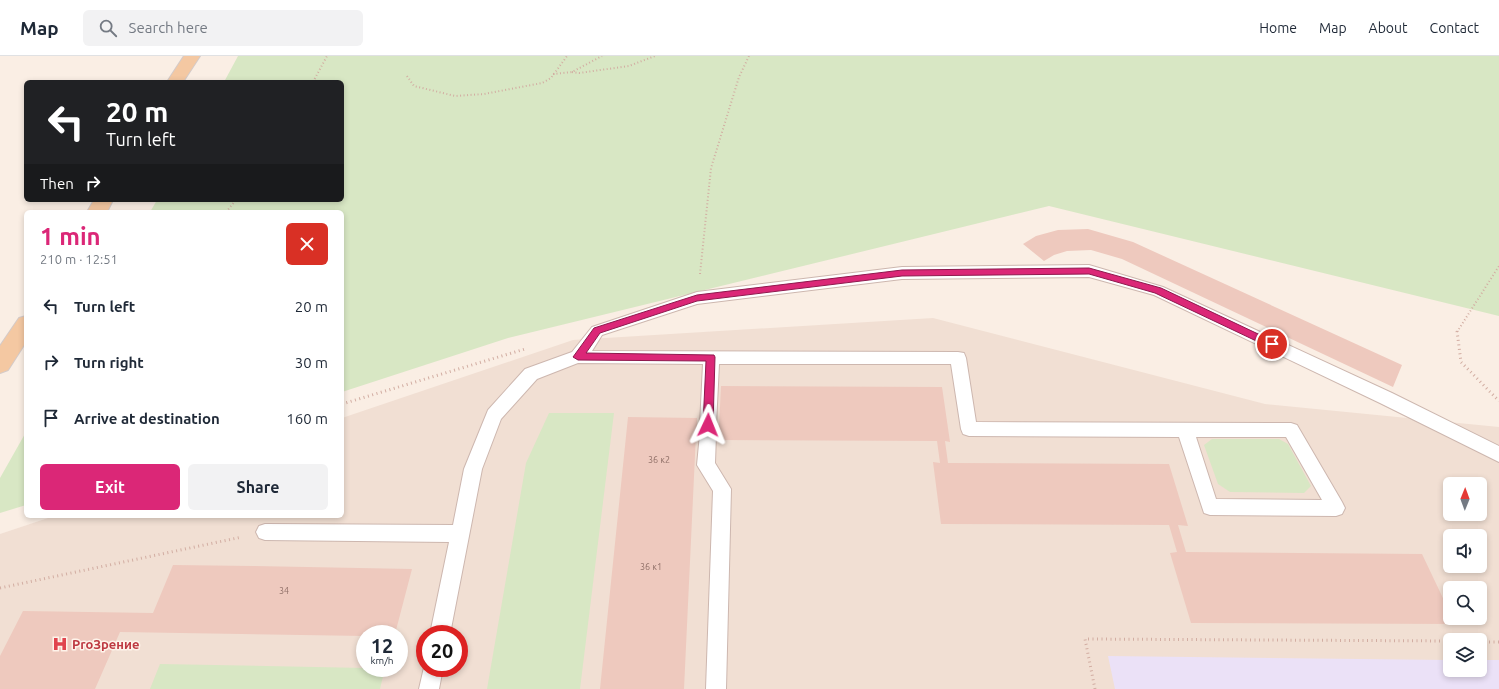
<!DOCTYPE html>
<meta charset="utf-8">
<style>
body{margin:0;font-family:Ubuntu,sans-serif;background:#f2f2f3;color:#1f2937;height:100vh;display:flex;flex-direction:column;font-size:15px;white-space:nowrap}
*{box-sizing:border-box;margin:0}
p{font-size:13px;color:#747a83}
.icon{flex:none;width:22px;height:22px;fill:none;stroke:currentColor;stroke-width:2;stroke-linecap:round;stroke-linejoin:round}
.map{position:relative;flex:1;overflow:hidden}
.side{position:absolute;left:24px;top:154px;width:320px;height:308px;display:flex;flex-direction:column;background:#fff;border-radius:6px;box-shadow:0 2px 6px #0003}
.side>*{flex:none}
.banner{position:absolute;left:24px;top:24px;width:320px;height:122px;border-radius:6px;box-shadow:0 2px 6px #0003;background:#202124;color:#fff;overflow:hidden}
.needle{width:26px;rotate:1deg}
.fabs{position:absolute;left:1443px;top:421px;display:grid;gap:8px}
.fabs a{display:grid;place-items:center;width:44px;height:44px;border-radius:6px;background:#fff;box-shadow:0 2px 6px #0003;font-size:20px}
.speed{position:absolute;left:356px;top:569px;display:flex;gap:8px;font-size:20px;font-weight:700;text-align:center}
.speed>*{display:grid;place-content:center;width:52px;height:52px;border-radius:50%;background:#fff;box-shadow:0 2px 6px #0003;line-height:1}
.speed small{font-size:10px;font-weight:400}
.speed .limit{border:6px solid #d22;background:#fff;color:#111}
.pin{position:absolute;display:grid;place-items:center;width:34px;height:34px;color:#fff;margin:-17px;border:2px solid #fff;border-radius:50%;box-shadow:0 1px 4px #0007}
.me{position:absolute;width:44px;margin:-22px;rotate:2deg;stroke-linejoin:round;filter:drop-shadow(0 0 3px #0008)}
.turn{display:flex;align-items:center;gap:14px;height:84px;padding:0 16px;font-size:18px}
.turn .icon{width:52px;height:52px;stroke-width:2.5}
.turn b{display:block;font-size:28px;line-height:34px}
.then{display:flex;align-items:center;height:38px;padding:0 16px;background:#0003;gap:8px;font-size:15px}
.round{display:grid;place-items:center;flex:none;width:42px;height:42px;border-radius:6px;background:#f2f2f3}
.summary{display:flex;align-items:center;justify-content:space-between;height:68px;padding:0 16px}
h1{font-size:24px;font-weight:600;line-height:30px;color:#db2777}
.action{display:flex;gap:8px;margin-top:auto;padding:8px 16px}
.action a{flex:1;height:46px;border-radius:6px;background:#db2777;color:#fff;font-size:16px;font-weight:600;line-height:46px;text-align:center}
.action a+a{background:#f2f2f3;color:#1f2937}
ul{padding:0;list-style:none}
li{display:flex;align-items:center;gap:12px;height:56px;padding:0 16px}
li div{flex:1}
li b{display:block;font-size:15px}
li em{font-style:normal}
header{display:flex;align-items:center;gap:24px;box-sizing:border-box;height:56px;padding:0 20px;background:#fff;border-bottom:1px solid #e0e1e3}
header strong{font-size:19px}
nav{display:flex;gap:22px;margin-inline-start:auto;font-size:14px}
.search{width:280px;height:36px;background:#f2f2f3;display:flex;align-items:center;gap:10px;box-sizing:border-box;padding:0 14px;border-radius:6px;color:#747a83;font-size:15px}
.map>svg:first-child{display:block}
.residential{fill:#f1dfd3;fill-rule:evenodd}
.education{fill:#ebe1f7}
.green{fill:#d8e7c4}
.building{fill:#eec9be}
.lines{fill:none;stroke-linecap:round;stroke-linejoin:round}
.lane-casing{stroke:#cdb7af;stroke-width:2}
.primary-casing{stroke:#d4cbc9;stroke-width:2}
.path-far1{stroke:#d2ada2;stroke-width:2;stroke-dasharray:1 2.5;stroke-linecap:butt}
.path{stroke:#d2ada2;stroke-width:3;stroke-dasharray:1 3.5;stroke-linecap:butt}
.lane{fill:#fff;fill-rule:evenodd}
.primary{fill:#f4c8a2;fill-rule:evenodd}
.route{fill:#db2777;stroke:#8e194d}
.labels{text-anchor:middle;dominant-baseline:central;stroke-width:3;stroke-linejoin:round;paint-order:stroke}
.number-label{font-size:9px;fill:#907068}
.near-health-label{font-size:13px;font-weight:bold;fill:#be3a42;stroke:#fef3ea;text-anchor:start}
</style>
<header>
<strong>Map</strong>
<div class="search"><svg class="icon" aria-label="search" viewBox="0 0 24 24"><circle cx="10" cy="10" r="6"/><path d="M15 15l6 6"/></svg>Search here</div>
<nav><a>Home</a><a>Map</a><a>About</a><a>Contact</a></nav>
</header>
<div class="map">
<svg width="1499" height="633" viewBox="0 0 1499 633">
<rect width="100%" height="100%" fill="#faeee4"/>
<path class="residential" d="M 933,262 L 1265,348 L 1499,371 L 1499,633 L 0,633 L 0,478 L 54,460 L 342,460 L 342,362 L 573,284 ZM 1450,428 L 1480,428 L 1480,458 L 1450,458 ZM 1450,480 L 1480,480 L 1480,510 L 1450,510 ZM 1450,532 L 1480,532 L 1480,562 L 1450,562 ZM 365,578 L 399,578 L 399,612 L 365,612 ZM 425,578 L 459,578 L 459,612 L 425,612 ZM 1450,584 L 1480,584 L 1480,614 L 1450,614 Z"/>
<path class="education" d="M 1108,600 L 1450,604 L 1450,614 L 1480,614 L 1480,604 L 1499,604 L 1499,633 L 1115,633 Z"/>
<path class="green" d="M 238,0 L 1499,0 L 1499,260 L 1049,150 L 508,282 L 342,336 L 342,156 L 150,156 L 157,144 L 342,144 L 342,26 L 224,26 Z
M 549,357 L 614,357 L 580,633 L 487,633 L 526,407 Z
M 26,376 L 26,449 L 0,457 L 0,422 Z
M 1212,383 L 1279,383 L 1288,388 L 1311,430 L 1304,437 L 1230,436 L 1218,428 L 1204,389 Z
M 160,608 L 365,612 L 385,612 L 380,633 L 150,633 Z"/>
<path class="building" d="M 1088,173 L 1133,186 L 1402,309 L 1393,331 L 1122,203 L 1091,194 L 1067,195 L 1054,199 L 1044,205 L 1023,188 L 1036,180 L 1058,174 Z
M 721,330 L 942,331 L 950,386 L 945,385 L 948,407 L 1169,408 L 1188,470 L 1178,469 L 1186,496 L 1422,498 L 1450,557 L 1450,562 L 1452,562 L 1455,568 L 1191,567 L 1170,497 L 1177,496 L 1169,469 L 941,468 L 933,406 L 940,407 L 937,385 L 719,384 L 719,378 L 696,378 L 684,633 L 600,633 L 628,361 L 697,362 L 697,370 L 719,370 Z
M 173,509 L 253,510 L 412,513 L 395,578 L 365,578 L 365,580 L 120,576 L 95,633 L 0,633 L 0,600 L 23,555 L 153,557 Z"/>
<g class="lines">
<g class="lane-casing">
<path id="lane" d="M 1089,209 L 1163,231 L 1392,337 L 1499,390 L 1499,406 L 1380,347 L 1154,239 L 1089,221 L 902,223 L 697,248 L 602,279 L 592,295 L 958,296 L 964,297 L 966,302 L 976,366 L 1291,367 L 1297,369 L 1342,446 L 1345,452 L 1342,458 L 1336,460 L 1210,459 L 1204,457 L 1179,381 L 969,380 L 963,378 L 961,373 L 951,308 L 719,308 L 716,369 L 714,373 L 716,378 L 715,407 L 731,433 L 726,633 L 706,633 L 713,435 L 697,409 L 700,378 L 702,373 L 700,369 L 703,308 L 578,307 L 537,323 L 501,363 L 482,413 L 450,578 L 430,578 L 449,486 L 265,484 L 259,482 L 256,476 L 259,470 L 265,468 L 453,469 L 464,413 L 486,359 L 488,354 L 525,313 L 572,296 L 592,271 L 697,236 L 902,211 ZM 1196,381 L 1286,381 L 1322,444 L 1216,443 Z
M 425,607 L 425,612 L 443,612 L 439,633 L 419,633 Z"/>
</g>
<g class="primary-casing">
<path id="primary" d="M 184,0 L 200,0 L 183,26 L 167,26 Z
M 94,144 L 113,144 L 107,156 L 87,156 Z
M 26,260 L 26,286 L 8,314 L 0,317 L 0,290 L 19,262 Z"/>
</g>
<path class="path-far1" d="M 572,16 L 579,17 L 629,10 L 655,0
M 553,18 L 572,16 L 602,0
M 407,20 L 414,30 L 455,40 L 484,38 L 542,27 L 551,22 L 567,0
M 313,26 L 327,0
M 226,156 L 236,144
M 700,218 L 711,112 L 739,21 L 749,0
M 1457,276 L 1499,210"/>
<path class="path" d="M 1457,275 L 1461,306 L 1499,345
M 342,348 L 525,293
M 0,532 L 242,481
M 1480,586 L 1499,586
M 1095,633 L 1085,583 L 1450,585"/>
<use href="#lane" class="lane"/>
<use href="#primary" class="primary"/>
</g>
<path class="route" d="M 1089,212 L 1161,232 L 1275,286 L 1276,288 L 1275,291 L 1269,291 L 1155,237 L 1089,218 L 902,220 L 697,245 L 600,277 L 586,297 L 714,299 L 715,301 L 713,369 L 712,372 L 708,374 L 705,372 L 703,369 L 706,305 L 578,304 L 573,301 L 594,272 L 697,239 L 902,214 Z"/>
<defs>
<g id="hospital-bare" transform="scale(1.2)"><path d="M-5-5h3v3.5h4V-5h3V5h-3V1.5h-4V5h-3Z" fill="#e0444e" stroke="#fef3ea" stroke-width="2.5" paint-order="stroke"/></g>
</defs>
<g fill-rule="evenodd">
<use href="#hospital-bare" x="60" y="588"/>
</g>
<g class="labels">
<g class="number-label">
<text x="659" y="404">36 к2</text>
<text x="651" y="511">36 к1</text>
<text x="284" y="535">34</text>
</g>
<g class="near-health-label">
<text x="72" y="588">ProЗрение</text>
</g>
</g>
</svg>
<div class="fabs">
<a><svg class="needle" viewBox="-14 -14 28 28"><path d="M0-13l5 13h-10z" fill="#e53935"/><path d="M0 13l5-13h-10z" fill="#747a83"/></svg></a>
<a><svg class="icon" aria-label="sound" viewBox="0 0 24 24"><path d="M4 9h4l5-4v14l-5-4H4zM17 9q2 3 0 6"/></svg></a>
<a><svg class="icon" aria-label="search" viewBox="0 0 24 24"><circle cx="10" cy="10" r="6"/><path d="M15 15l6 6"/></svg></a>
<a><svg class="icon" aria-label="layers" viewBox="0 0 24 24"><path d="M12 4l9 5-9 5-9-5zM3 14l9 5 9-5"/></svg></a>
</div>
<div class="speed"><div>12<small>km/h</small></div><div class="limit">20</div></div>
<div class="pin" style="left:1272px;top:288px;background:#d93025"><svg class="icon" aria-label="arrive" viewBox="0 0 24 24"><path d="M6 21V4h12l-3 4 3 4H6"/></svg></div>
<svg class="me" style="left:708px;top:369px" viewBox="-20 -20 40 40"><path d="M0-17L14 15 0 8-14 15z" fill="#db2777" stroke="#fff" stroke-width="4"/></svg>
<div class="banner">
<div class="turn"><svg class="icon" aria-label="left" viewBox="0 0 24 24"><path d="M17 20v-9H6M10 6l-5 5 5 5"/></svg><div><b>20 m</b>Turn left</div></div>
<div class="then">Then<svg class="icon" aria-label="right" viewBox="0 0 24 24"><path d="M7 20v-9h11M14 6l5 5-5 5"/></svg></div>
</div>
<section class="side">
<div class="summary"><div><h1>1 min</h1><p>210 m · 12:51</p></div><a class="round" style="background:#d93025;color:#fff"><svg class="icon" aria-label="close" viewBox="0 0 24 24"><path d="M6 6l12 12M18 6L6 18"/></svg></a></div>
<ul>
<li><svg class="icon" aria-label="left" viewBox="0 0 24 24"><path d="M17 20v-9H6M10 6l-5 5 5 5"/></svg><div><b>Turn left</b></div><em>20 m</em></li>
<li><svg class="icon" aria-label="right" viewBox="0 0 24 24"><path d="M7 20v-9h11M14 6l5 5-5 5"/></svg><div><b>Turn right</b></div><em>30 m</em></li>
<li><svg class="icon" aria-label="arrive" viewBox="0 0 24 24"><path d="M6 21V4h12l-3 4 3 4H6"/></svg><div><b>Arrive at destination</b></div><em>160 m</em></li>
</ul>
<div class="action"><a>Exit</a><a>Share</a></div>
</section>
</div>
